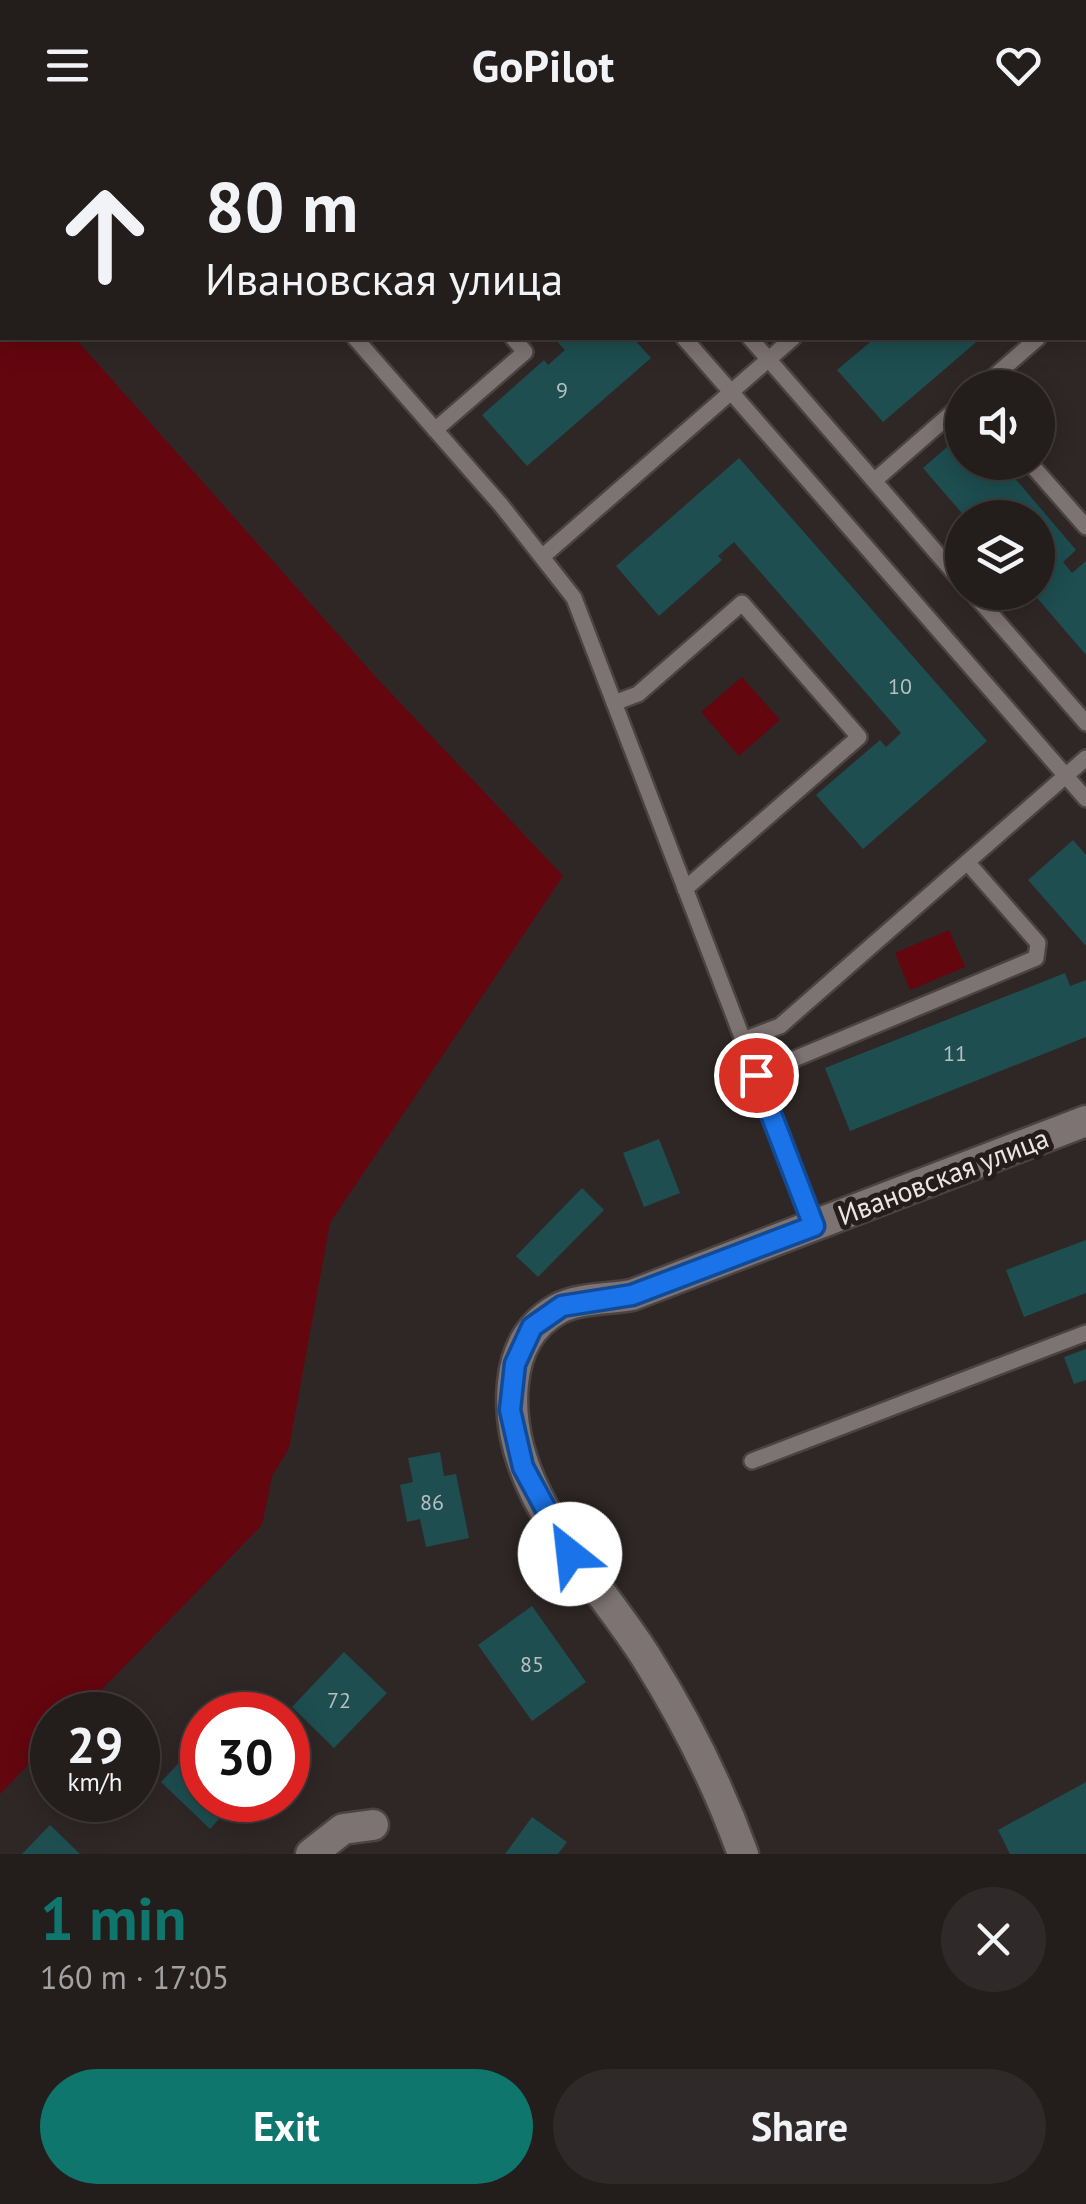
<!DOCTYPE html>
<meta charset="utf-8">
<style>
body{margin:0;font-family:"PT Sans",sans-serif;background:#2f2a29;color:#f1f3f6;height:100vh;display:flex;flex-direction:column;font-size:38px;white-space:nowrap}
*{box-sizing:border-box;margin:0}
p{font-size:32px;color:#a3a2a3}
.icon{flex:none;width:55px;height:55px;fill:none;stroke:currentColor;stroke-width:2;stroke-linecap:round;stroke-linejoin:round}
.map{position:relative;height:1724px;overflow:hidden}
.drawer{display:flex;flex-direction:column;background:#231d1c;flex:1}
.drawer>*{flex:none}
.hud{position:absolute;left:0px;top:0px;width:1088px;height:210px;box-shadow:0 5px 25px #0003,0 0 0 2px #403b3b;background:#231d1c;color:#f1f3f6;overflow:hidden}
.fabs{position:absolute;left:945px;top:240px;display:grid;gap:20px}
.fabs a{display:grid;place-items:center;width:110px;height:110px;border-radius:50%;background:#231d1c;box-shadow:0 5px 25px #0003,0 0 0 2px #403b3b;font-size:50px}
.speed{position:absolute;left:30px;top:1562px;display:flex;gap:20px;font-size:50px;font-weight:700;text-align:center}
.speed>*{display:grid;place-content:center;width:130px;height:130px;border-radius:50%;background:#231d1c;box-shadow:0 5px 25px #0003,0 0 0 2px #403b3b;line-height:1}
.speed small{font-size:25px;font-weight:400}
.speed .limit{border:15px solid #d22;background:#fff;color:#111}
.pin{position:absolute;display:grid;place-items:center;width:85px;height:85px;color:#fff;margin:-42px;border:5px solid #fff;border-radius:50%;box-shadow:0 2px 10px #0007}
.me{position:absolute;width:110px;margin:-55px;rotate:331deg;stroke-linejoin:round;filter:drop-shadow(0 0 8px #0008)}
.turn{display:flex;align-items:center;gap:35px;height:210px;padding:0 40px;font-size:45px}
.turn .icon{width:130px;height:130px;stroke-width:2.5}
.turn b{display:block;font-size:70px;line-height:85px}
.round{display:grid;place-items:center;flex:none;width:105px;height:105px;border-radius:52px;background:#2f2a29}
.overview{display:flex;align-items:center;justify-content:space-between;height:170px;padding:0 40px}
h1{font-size:60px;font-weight:600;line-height:75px;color:#0f766e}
.button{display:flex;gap:20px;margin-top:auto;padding:20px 40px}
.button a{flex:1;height:115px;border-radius:60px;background:#0f766e;color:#fff;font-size:40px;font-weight:600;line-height:115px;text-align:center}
.button a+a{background:#2f2a29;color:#f1f3f6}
header{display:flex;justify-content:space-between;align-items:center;height:130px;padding:0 40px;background:#231d1c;font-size:45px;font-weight:600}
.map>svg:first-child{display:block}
.green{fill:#64060e}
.building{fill:#1e4e50}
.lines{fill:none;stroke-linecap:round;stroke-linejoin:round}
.lane-casing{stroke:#4a4342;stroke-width:20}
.street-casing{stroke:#4a4342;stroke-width:35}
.lane{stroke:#7d7372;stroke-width:15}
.street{stroke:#7d7372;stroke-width:30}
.route-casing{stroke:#114b97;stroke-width:25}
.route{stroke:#1a73e8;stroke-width:18}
.labels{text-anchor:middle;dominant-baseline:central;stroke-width:10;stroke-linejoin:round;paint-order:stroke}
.number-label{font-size:22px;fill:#b8bfc0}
.street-label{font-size:28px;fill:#ebe5e5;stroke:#251d1c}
</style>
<header><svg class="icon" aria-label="menu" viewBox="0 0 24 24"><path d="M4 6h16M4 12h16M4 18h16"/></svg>GoPilot<svg class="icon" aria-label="heart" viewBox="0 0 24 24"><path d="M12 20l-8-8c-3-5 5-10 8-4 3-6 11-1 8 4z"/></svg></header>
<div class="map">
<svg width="1086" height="1724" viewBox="0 0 1086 1724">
<rect width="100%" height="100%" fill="#2f2726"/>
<path class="green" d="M 0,123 L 2,208 L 75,208 L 375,546 L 563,746 L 330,1093 L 289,1318 L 272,1346 L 262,1395 L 77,1585 L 52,1585 L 52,1610 L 0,1664 Z
M 742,547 L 780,590 L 739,626 L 701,582 Z
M 949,800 L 965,837 L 910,860 L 895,823 Z"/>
<path class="building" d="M 554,208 L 633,208 L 651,228 L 527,336 L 482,285 L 544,230 L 548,235 L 565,220 Z
M 875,208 L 981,208 L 883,292 L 837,240 Z
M 962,304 L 962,332 L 1001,332 L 1076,420 L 1063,432 L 1072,443 L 1086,431 L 1086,525 L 1032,462 L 1038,462 L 1038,388 L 966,388 L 923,338 Z
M 739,328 L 987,611 L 863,719 L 816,665 L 880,610 L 886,617 L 901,603 L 734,412 L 718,426 L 722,430 L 659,486 L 616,436 Z
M 1073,710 L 1086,725 L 1086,816 L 1028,750 Z
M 1065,843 L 1070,856 L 1086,850 L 1086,907 L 850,1001 L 825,938 Z
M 659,1009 L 680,1063 L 644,1077 L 623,1023 Z
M 582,1058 L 604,1080 L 538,1147 L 516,1126 Z
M 1086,1110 L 1086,1163 L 1024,1187 L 1006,1140 Z
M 1086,1219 L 1086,1250 L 1074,1254 L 1064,1227 Z
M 440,1322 L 444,1346 L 456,1344 L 469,1408 L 426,1417 L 420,1389 L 407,1392 L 400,1355 L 413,1352 L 408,1328 Z
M 532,1476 L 586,1552 L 532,1591 L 478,1515 Z
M 344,1522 L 387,1563 L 334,1618 L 292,1577 Z
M 202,1608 L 202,1670 L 260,1670 L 238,1693 L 226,1681 L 210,1699 L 161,1652 Z
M 1086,1652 L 1086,1724 L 1010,1724 L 998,1700 Z
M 532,1687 L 567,1712 L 558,1724 L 505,1724 Z
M 50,1695 L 80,1724 L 22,1724 Z"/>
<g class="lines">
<g class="lane-casing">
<path id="lane" d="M 503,0 L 505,2
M 568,0 L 571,2
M 739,0 L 742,2
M 255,2 L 258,0
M 783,2 L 786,0
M 1028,2 L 1031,0
M 1085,167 L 1086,166
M 355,208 L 501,375 L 574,468 L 814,1095
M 684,208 L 1086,669
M 750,208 L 962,452
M 981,258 L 1038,208
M 435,300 L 525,222 L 513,208
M 1029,332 L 1086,397
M 874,351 L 962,274
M 542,427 L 793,208
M 972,462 L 1086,593
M 614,573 L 638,564 L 742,473 L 859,607 L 685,759
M 743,910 L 780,896 L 1086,628
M 756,945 L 1036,828 L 1038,813 L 967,732
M 752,1331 L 1086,1203"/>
</g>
<g class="street-casing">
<path id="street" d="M 311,1724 L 343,1699 L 373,1695
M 743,1724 C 718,1654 685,1589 646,1527 C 593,1443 502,1360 513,1253 C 516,1221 529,1195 558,1179 C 577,1168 610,1169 632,1165 L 1086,991"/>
</g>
<use href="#lane" class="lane"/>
<use href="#street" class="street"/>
</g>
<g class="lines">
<g class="route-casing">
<path id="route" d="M 570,1424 L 523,1337 L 510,1280 L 515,1234 L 532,1197 L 562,1176 L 632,1165 L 814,1096 L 756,945"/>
</g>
<use href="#route" class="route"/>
</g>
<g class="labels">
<g class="number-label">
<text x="562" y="260">9</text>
<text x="900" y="556">10</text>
<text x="955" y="923">11</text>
<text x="432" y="1372">86</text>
<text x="532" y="1534">85</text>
<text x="339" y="1570">72</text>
</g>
<g class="street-label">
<text transform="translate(943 1046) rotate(-21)">Ивановская улица</text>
</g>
</g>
</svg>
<div class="fabs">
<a><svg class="icon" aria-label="sound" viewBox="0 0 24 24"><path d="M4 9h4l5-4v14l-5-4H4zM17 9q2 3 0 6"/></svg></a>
<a><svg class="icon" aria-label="layers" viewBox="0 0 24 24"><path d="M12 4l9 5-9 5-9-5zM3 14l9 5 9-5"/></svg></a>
</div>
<div class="speed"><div>29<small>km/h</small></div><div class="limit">30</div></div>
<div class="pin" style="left:756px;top:945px;background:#d93025"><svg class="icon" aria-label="arrive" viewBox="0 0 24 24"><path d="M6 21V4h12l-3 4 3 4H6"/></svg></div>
<svg class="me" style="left:570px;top:1424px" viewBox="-20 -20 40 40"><circle r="19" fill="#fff"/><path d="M0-13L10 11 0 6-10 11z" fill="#1a73e8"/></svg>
<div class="hud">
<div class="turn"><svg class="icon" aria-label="ahead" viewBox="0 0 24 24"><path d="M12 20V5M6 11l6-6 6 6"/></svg><div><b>80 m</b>Ивановская улица</div></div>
</div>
</div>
<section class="drawer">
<div class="overview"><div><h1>1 min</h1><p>160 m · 17:05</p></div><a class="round"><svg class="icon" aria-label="close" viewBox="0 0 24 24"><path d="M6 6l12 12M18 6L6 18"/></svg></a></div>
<div class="button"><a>Exit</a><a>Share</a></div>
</section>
